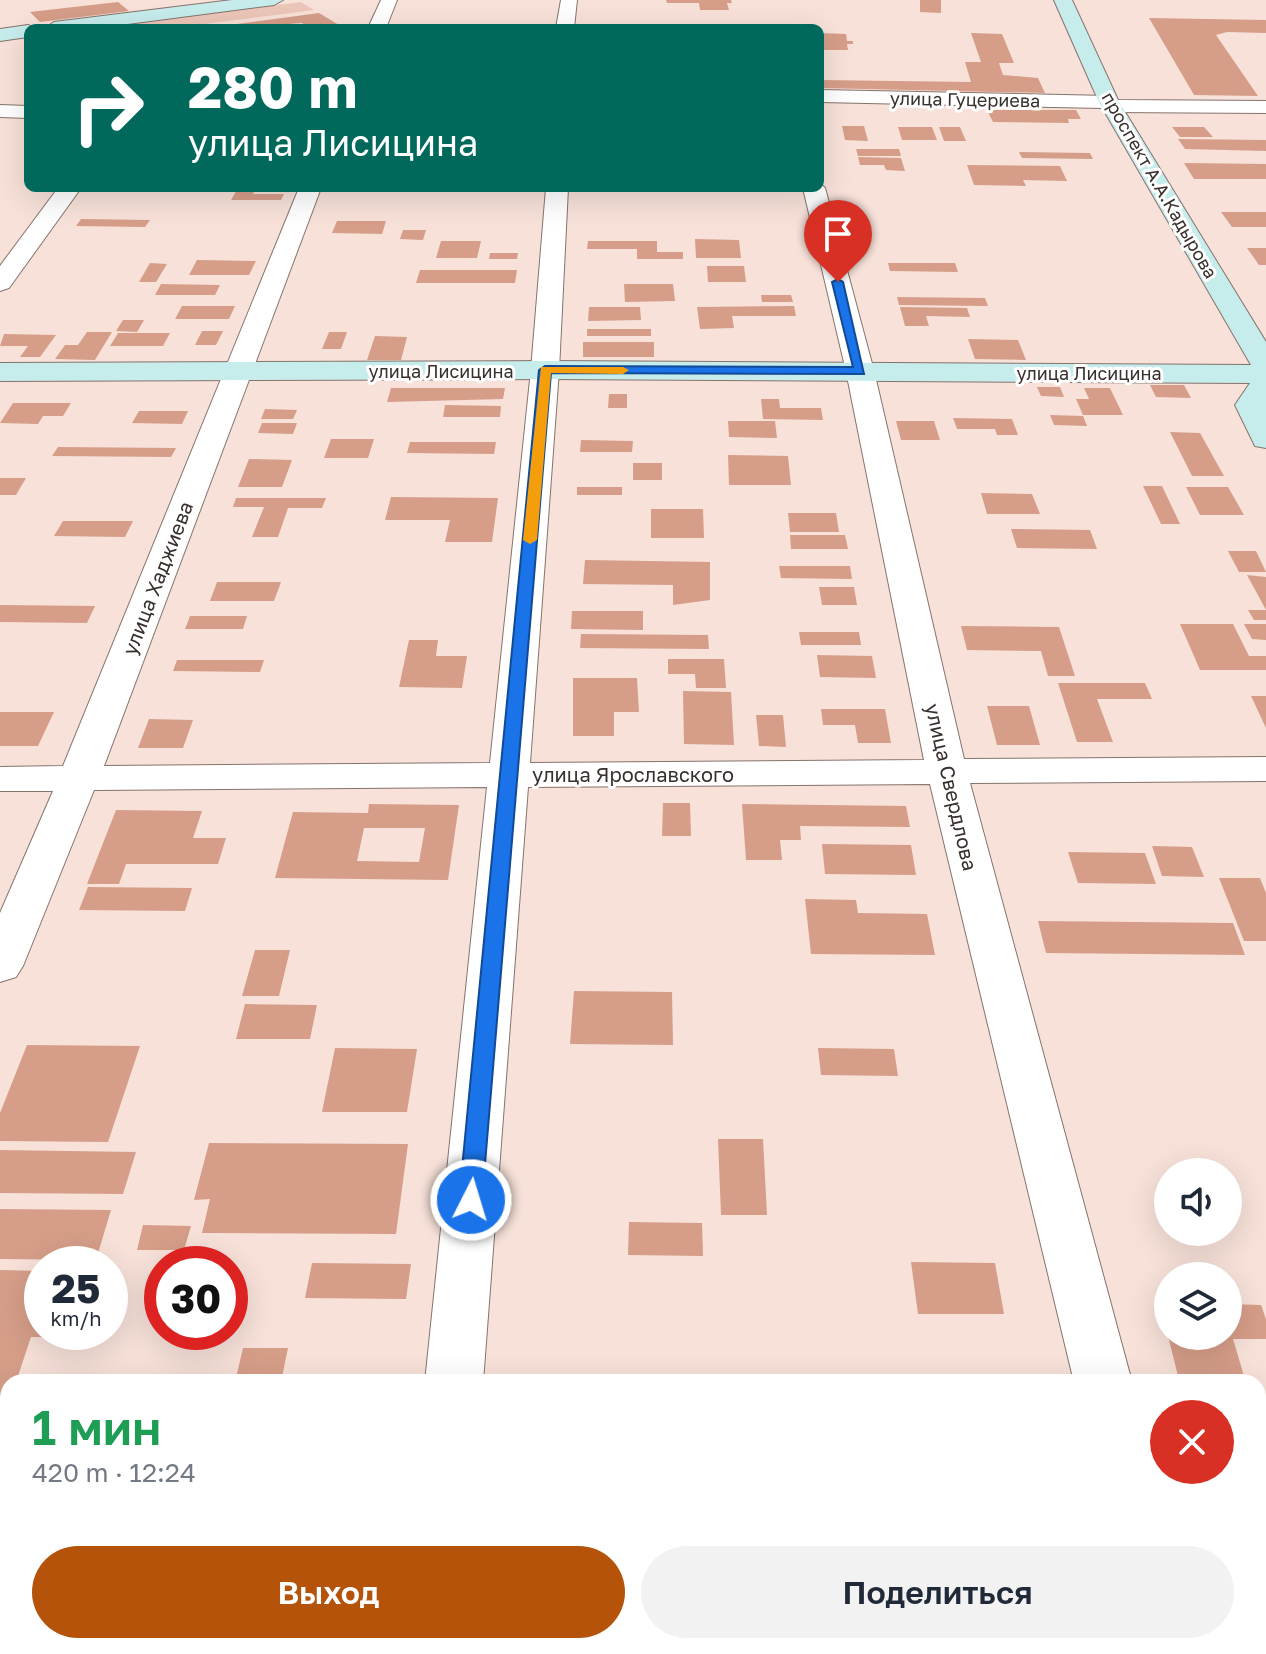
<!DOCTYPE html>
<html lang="ru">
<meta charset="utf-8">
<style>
body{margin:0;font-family:"Golos Text",sans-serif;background:#f2f2f3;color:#1f2937;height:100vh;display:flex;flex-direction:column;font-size:30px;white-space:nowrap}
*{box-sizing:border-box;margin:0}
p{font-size:26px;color:#747a83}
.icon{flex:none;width:44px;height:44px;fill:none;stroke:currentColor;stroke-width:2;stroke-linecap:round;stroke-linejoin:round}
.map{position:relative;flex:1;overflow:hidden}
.drawer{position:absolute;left:0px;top:1374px;width:1266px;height:280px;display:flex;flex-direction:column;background:#fff;border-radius:24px 24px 0 0;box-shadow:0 8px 32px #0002}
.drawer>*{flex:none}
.guide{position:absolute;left:24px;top:24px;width:800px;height:168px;border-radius:12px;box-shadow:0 8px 32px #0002;background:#00695c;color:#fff;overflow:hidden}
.tools{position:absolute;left:1154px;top:1158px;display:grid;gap:16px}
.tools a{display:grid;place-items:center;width:88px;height:88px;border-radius:50%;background:#fff;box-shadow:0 8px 32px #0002;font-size:40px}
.speed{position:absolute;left:24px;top:1246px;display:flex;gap:16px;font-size:40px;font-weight:700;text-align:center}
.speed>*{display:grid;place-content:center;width:104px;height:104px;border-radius:50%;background:#fff;box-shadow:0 8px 32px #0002;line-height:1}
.speed small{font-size:20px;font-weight:400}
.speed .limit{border:12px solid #d22;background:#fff;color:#111}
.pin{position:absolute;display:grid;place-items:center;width:68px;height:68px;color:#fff;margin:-82px -34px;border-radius:50% 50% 50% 0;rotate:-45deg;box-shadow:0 0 8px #0007}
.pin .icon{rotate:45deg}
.me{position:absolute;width:88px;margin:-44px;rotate:5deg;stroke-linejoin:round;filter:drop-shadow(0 0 6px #0008)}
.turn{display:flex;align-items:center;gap:28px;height:168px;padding:0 32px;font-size:36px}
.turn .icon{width:104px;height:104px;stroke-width:2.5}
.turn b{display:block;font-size:56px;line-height:68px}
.round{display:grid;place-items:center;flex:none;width:84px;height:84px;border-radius:42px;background:#f2f2f3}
.head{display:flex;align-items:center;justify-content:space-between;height:136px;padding:0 32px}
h1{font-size:48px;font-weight:600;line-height:60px;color:#1e9e55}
.cta{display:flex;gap:16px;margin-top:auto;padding:16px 32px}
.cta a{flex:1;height:92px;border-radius:48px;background:#b45309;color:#fff;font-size:32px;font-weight:600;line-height:92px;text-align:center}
.cta a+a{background:#f2f2f3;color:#1f2937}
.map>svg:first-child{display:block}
.green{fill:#ecc6b8}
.building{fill:#d69e89;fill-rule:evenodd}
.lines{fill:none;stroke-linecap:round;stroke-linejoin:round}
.street-casing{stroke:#86736c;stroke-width:2}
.secondary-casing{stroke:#86736c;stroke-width:2}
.street{fill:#fff;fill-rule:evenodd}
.secondary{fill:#c6eceb;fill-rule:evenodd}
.route{fill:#1a73e8;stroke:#114b97;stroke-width:2}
.slow{fill:#f59e0b}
.labels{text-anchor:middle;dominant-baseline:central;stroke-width:6;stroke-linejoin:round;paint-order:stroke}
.far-street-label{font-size:18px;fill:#38302d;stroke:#fff}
.street-label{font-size:20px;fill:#38302d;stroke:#fff}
</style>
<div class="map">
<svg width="1266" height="1654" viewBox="0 0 1266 1654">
<rect width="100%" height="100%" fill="#f7e1d9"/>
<path class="green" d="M 301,2 L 314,10 L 173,28 L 111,27 Z"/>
<path class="building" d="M 666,0 L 731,0 L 732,3 L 727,3 L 729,10 L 700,10 L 699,3 L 667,3 Z
M 920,0 L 941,0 L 941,13 L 920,12 Z
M 118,2 L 129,11 L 40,22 L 30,12 Z
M 319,13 L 344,28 L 310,28 L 302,23 L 235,28 L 240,25 L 237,24 Z
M 1149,18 L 1266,20 L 1266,33 L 1227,32 L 1216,35 L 1258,96 L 1194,95 Z
M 820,33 L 846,34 L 847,41 L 853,41 L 853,44 L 847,44 L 848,50 L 820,50 Z
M 971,33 L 1002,34 L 1014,63 L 999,63 L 1003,75 L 1038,78 L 1045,93 L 820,88 L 820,80 L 971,82 L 965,62 L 981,62 Z
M 987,110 L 1076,110 L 1081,119 L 1068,119 L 1069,123 L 993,122 Z
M 842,126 L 864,126 L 868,141 L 845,140 Z
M 898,127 L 932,127 L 937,140 L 902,140 Z
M 939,127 L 960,127 L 966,141 L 944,141 Z
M 1172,127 L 1204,127 L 1213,137 L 1180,137 Z
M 1178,139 L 1266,140 L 1266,151 L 1185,149 Z
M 856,149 L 899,149 L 901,156 L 858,156 Z
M 1019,152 L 1090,153 L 1093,159 L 1022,158 Z
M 858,157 L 901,158 L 905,171 L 886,170 L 884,165 L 860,165 Z
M 1184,163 L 1266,164 L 1266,179 L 1194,179 Z
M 967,165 L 1060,166 L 1067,181 L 1023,180 L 1026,186 L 974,185 Z
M 238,188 L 256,188 L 253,194 L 284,194 L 281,200 L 231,200 Z
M 1221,212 L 1266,212 L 1266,227 L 1232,227 Z
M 81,219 L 150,220 L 145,227 L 76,226 Z
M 337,221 L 386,221 L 382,234 L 332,233 Z
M 403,230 L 426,230 L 423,240 L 400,239 Z
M 695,239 L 739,240 L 741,258 L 696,258 Z
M 441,241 L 481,241 L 477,258 L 436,258 Z
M 588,241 L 657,241 L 657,252 L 683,252 L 683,259 L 637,259 L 637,249 L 587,249 Z
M 1247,248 L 1266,248 L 1266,265 L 1259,265 Z
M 490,253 L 518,253 L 517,259 L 489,259 Z
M 197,260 L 256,261 L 249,275 L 189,275 Z
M 150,263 L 167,264 L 156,282 L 139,282 Z
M 888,263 L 955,263 L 958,272 L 890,271 Z
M 707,266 L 744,266 L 746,282 L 708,282 Z
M 420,270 L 517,270 L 515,283 L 416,283 Z
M 161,284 L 220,285 L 215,295 L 155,295 Z
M 624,284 L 673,284 L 675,301 L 625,302 Z
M 761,295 L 791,295 L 793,302 L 762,302 Z
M 897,297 L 985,298 L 988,306 L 899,305 Z
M 182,306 L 235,306 L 229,319 L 175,319 Z
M 794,306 L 796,316 L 732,316 L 734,328 L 700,329 L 697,307 Z
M 589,307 L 640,307 L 641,320 L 588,321 Z
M 900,307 L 967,308 L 970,317 L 926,316 L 929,326 L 905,326 Z
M 123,320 L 144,320 L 137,332 L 116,331 Z
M 587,329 L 651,329 L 651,336 L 587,336 Z
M 202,331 L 223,331 L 216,345 L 195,345 Z
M 87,332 L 112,332 L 95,360 L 55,359 L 65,345 L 78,345 Z
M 329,332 L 347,332 L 341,349 L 322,349 Z
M 118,333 L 170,333 L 163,346 L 110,346 Z
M 4,334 L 56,335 L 40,357 L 20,357 L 28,346 L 0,346 Z
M 375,336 L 407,337 L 401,360 L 367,360 Z
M 968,339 L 1018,340 L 1026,360 L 975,359 Z
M 583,342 L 654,342 L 654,357 L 583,357 Z
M 1150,385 L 1184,385 L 1191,398 L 1156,397 Z
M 1037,387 L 1060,387 L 1064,397 L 1041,396 Z
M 391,388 L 505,388 L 503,399 L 387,402 Z
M 1084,388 L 1110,388 L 1123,415 L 1083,415 L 1076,399 L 1089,399 Z
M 609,394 L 627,394 L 627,408 L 608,408 Z
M 761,399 L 779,399 L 780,408 L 821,408 L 823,420 L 763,419 Z
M 13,403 L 71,403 L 63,416 L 43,416 L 38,424 L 0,423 Z
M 445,405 L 501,406 L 500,417 L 443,417 Z
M 265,409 L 297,410 L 293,419 L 261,419 Z
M 139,411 L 188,411 L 182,424 L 132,423 Z
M 1050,415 L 1083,416 L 1087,426 L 1054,425 Z
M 953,418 L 1012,419 L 1018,435 L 997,435 L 995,429 L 957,429 Z
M 728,421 L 775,421 L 777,438 L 729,437 Z
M 896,421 L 934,421 L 940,440 L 901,440 Z
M 262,423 L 297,423 L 293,434 L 258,433 Z
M 1170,432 L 1200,433 L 1224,476 L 1192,476 Z
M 331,439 L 374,439 L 368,458 L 324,458 Z
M 581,440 L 633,441 L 632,452 L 580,452 Z
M 410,442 L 496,442 L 494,454 L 407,453 Z
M 58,447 L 176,448 L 171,457 L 52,456 Z
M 728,455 L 788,456 L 791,485 L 729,485 Z
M 249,459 L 292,460 L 282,487 L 238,487 Z
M 633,463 L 662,463 L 662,480 L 633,480 Z
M 0,478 L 26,478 L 16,495 L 0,495 Z
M 1143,486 L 1162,486 L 1180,524 L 1161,524 Z
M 577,487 L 622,487 L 622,495 L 577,495 Z
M 1186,487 L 1228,487 L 1244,515 L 1200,515 Z
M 981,493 L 1032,494 L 1040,514 L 987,514 Z
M 391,497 L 498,498 L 492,542 L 445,542 L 450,520 L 385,520 Z
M 236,498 L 326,498 L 322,508 L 288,508 L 278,537 L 252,537 L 264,507 L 233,507 Z
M 651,509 L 703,509 L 704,538 L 651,538 Z
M 788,513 L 836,513 L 839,532 L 790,532 Z
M 63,521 L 133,521 L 125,537 L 54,536 Z
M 1011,529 L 1090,530 L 1097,549 L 1017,548 Z
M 790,535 L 845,535 L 848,549 L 791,549 Z
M 1228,551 L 1256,551 L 1266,572 L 1239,572 Z
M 585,560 L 710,562 L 710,600 L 673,605 L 673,585 L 583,584 Z
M 779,566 L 850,566 L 852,579 L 781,578 Z
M 1247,575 L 1266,577 L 1266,620 L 1254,620 L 1248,610 L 1266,610 Z
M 217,582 L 281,582 L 274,601 L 210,601 Z
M 819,587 L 854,587 L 857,605 L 822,605 Z
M 0,605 L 95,606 L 87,623 L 0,622 Z
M 572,611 L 643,611 L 643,630 L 571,629 Z
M 190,616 L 247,616 L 243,629 L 185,629 Z
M 1180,624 L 1233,624 L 1249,656 L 1266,656 L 1266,670 L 1200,670 Z
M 1244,624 L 1266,624 L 1266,640 L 1252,639 Z
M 961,626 L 1059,627 L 1075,676 L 1048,676 L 1041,651 L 967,650 Z
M 799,632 L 859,632 L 861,645 L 801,645 Z
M 581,634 L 708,635 L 709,649 L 580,648 Z
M 409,640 L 438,640 L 436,656 L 467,656 L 462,688 L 399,687 Z
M 817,655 L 872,656 L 876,678 L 820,677 Z
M 668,659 L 724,659 L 726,688 L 696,688 L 695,674 L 668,674 Z
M 177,660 L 264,660 L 260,672 L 173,671 Z
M 573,678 L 637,678 L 639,712 L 614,712 L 614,736 L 573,736 Z
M 1058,683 L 1145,683 L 1152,699 L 1097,699 L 1113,742 L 1077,742 Z
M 683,691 L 731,692 L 734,745 L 684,744 Z
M 1251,696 L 1266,696 L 1266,728 Z
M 987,706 L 1029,706 L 1040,745 L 997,745 Z
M 821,709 L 885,709 L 891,743 L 858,743 L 855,725 L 823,725 Z
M 0,712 L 54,712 L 38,746 L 0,746 Z
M 756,715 L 783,715 L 786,747 L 759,746 Z
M 149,719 L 193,720 L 183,748 L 138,748 Z
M 663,803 L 690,803 L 691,836 L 662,836 Z
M 369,804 L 459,805 L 448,880 L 275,878 L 293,812 L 368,813 ZM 364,828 L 425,828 L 419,862 L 357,861 Z
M 742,804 L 906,806 L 910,827 L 800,826 L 801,840 L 780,840 L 782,860 L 746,860 Z
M 116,810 L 202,811 L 193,838 L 226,838 L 218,864 L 126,864 L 119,884 L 87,884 Z
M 822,844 L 911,845 L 916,875 L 825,874 Z
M 1152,846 L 1192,847 L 1204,877 L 1162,876 Z
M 1068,852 L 1145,853 L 1156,884 L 1078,883 Z
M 1219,878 L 1260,878 L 1266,893 L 1266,941 L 1244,941 Z
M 88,887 L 192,888 L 185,911 L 79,910 Z
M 805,899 L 856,900 L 858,913 L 927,914 L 935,955 L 811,954 Z
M 1038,921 L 1233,923 L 1245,955 L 1046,953 Z
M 255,950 L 290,950 L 279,996 L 242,996 Z
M 574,991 L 672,992 L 673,1045 L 570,1044 Z
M 245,1004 L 317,1005 L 310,1039 L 236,1039 Z
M 27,1045 L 140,1046 L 108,1142 L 0,1141 L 0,1113 Z
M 335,1048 L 417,1049 L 407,1112 L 322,1112 Z
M 818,1048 L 894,1049 L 898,1076 L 821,1075 Z
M 718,1139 L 763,1139 L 767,1215 L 721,1215 Z
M 209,1143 L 408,1144 L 396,1234 L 202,1233 L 210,1199 L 194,1200 Z
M 0,1150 L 136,1152 L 123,1194 L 0,1193 Z
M 0,1209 L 111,1210 L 96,1260 L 0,1259 Z
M 629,1222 L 702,1223 L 703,1256 L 628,1255 Z
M 143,1225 L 191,1226 L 184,1250 L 137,1250 Z
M 911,1262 L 995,1263 L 1004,1314 L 918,1314 Z
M 312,1263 L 411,1264 L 406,1299 L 305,1298 Z
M 0,1270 L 42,1271 L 42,1332 L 97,1332 L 96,1338 L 31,1337 L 16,1382 L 8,1382 L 8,1396 L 0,1396 Z
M 1159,1303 L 1168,1303 L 1168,1333 L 1167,1333 Z
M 1228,1304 L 1261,1305 L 1266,1319 L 1266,1339 L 1233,1339 L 1244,1376 L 1178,1376 L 1168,1336 L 1228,1336 Z
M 243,1348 L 288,1348 L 281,1382 L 235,1382 Z
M 1258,1420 L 1266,1420 L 1266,1461 L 1258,1461 Z
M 224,1646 L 360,1646 L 359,1654 L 223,1654 Z
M 812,1646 L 949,1646 L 950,1654 L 812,1654 Z"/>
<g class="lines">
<g class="street-casing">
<path id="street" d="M 381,0 L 397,0 L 386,28 L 368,28 Z
M 561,0 L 577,0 L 574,28 L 556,28 Z
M 820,90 L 1109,96 L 1118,100 L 1266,101 L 1266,113 L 1112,112 L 1103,108 L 820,102 Z
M 0,105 L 28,106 L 28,118 L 0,117 Z
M 820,183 L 825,188 L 874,371 L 964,759 L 1266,757 L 1266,781 L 970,783 L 1132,1382 L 1074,1382 L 930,784 L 528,787 L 483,1382 L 425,1382 L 487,787 L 94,790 L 23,966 L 16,977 L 0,982 L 0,913 L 53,791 L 0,791 L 0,767 L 63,766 L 299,188 L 321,188 L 104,766 L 490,763 L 531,370 L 546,188 L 568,188 L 559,370 L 530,763 L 924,760 L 846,371 L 803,188 L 820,188 Z
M 58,188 L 81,188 L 9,288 L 0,291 L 0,266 Z
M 397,1646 L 465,1646 L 464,1654 L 396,1654 Z
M 1137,1646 L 1205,1646 L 1207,1654 L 1139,1654 Z"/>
</g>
<g class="secondary-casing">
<path id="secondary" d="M 232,0 L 283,0 L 274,5 L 97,28 L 45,28 L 54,22 Z
M 1054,0 L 1072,0 L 1119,102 L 1266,342 L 1266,448 L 1255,446 L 1235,405 L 1250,383 L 545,379 L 0,381 L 0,363 L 545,361 L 1251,365 L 1099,102 Z
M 28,25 L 35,28 L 28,28 L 28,37 L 0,41 L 0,29 Z"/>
</g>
<use href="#street" class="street"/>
<use href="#secondary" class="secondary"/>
</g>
<path class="route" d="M 838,279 L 843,282 L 864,374 L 551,373 L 482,1200 L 479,1206 L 471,1209 L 462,1206 L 459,1200 L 539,370 L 545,366 L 853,367 L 832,282 Z"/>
<path class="slow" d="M 541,367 L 623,367 L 629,370 L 623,374 L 551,373 L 537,540 L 530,544 L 523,540 Z"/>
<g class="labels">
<g class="far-street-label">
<text transform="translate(965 99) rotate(1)">улица Гуцериева</text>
<text transform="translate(1160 185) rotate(60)">проспект А.А.Кадырова</text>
<text x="441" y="371">улица Лисицина</text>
<text x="1089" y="373">улица Лисицина</text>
</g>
<g class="street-label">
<text transform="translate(157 578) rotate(-69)">улица Хаджиева</text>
<text x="633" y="774">улица Ярославского</text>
<text transform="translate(952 787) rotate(77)">улица Свердлова</text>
</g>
</g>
</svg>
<div class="tools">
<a><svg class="icon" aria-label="sound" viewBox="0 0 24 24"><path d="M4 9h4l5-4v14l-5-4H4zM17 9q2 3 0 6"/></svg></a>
<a><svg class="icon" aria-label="layers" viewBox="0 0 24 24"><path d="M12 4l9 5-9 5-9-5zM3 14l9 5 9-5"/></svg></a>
</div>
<div class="speed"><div>25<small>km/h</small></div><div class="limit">30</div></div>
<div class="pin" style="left:838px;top:282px;background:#d93025"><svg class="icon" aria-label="arrive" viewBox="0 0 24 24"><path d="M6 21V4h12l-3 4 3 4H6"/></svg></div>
<svg class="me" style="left:471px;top:1200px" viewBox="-20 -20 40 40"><circle r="17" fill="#1a73e8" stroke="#fff" stroke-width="3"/><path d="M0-11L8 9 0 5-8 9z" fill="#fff"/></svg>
<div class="guide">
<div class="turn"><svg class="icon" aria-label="right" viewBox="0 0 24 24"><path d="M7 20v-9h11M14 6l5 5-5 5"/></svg><div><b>280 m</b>улица Лисицина</div></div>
</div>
<section class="drawer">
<div class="head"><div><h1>1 мин</h1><p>420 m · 12:24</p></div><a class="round" style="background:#d93025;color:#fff"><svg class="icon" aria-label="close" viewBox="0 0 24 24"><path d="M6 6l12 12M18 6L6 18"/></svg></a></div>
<div class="cta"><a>Выход</a><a>Поделиться</a></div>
</section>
</div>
